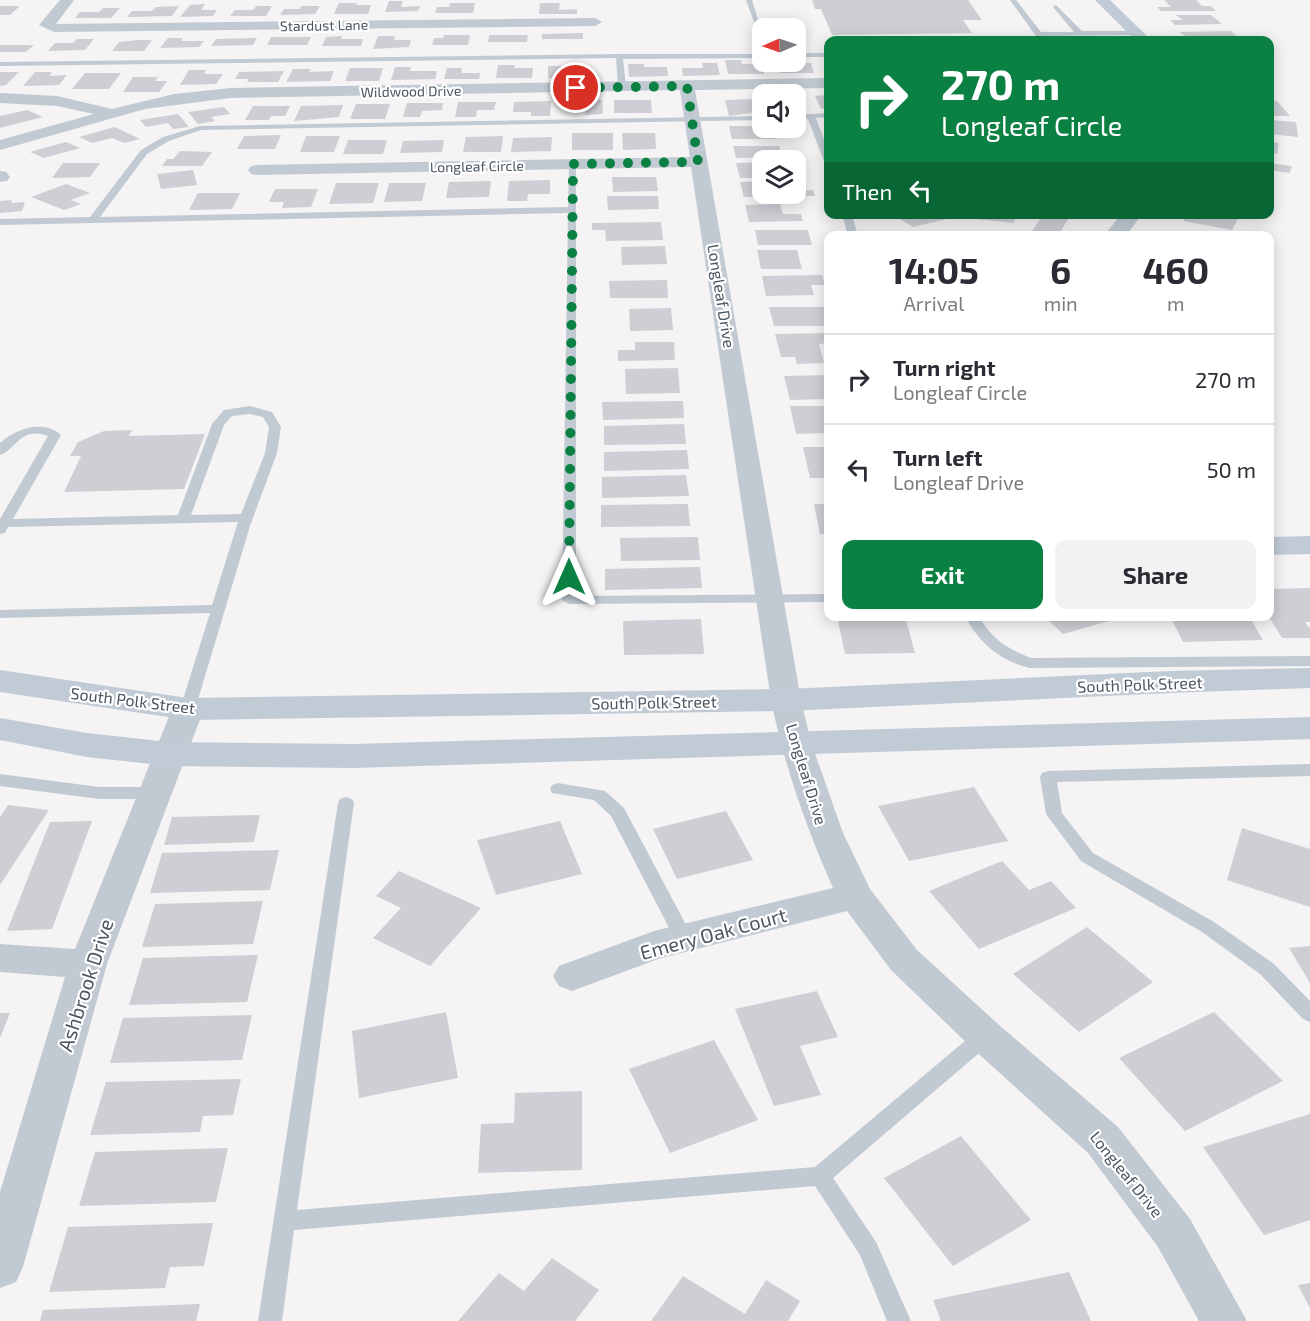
<!DOCTYPE html>
<style>
body{margin:0;font-family:"Exo 2",sans-serif;background:#f2f2f3;color:#2b2b33;height:100vh;display:flex;flex-direction:column;font-size:22px;white-space:nowrap}
*{box-sizing:border-box;margin:0}
p{font-size:20px;color:#7c7c81}
.icon{flex:none;width:33px;height:33px;fill:none;stroke:currentColor;stroke-width:2;stroke-linecap:round;stroke-linejoin:round}
.map{position:relative;flex:1;overflow:hidden}
.panel{position:absolute;left:824px;top:231px;width:450px;height:390px;display:flex;flex-direction:column;background:#fff;border-radius:12px;box-shadow:0 3px 15px #0003}
.panel>*{flex:none}
.guide{position:absolute;left:824px;top:36px;width:450px;height:183px;border-radius:12px;box-shadow:0 3px 15px #0003;background:#0b8043;color:#fff;overflow:hidden}
.needle{width:39px;rotate:268deg}
.buttons{position:absolute;left:752px;top:18px;display:grid;gap:12px}
.buttons a{display:grid;place-items:center;width:54px;height:54px;border-radius:12px;background:#fff;box-shadow:0 3px 15px #0003;font-size:30px}
.pin{position:absolute;display:grid;place-items:center;width:51px;height:51px;color:#fff;margin:-26px;border:3px solid #fff;border-radius:50%;box-shadow:0 2px 6px #0007}
.me{position:absolute;width:66px;margin:-33px;rotate:0deg;stroke-linejoin:round;filter:drop-shadow(0 0 4px #0008)}
.turn{display:flex;align-items:center;gap:21px;height:126px;padding:0 18px;font-size:27px}
.turn .icon{width:78px;height:78px;stroke-width:2.5}
.turn b{display:block;font-size:42px;line-height:51px}
.then{display:flex;align-items:center;height:57px;padding:0 18px;background:#0003;gap:12px;font-size:22px}
.eta{display:flex;justify-content:space-evenly;align-items:center;height:102px;text-align:center}
.eta b{font-size:36px;font-weight:700;line-height:42px}
.cta{display:flex;gap:12px;margin-top:auto;padding:12px 18px}
.cta a{flex:1;height:69px;border-radius:12px;background:#0b8043;color:#fff;font-size:24px;font-weight:700;line-height:69px;text-align:center}
.cta a+a{background:#f2f2f3;color:#2b2b33}
ul{padding:0;list-style:none}
li{display:flex;align-items:center;gap:18px;height:90px;padding:0 18px;border-top:2px solid #e1e1e2}
li div{flex:1}
li b{display:block;font-size:22px}
li em{font-style:normal}
.map>svg:first-child{display:block}
.building{fill:#cdcfd5}
.lines{fill:none;stroke-linecap:round;stroke-linejoin:round}
.lane{fill:#c1cad2;fill-rule:evenodd}
.street{fill:#c1cad2;fill-rule:evenodd}
.secondary{fill:#c1cbd6;fill-rule:evenodd}
.route{stroke:#0b8043;stroke-width:10;stroke-dasharray:0 18}
.labels{text-anchor:middle;dominant-baseline:central;stroke-width:4.5;stroke-linejoin:round;paint-order:stroke}
.far-street-label{font-size:14px;fill:#4a5661;stroke:#fff}
.street-label{font-size:16px;fill:#4a5661;stroke:#fff}
.near-street-label{font-size:20px;fill:#4a5661;stroke:#fff}
</style>
<div class="map">
<svg width="1310" height="1321" viewBox="0 0 1310 1321">
<rect width="100%" height="100%" fill="#f5f3f3"/>
<path class="building" d="M 812,0 L 968,0 L 982,20 L 963,20 L 972,33 L 832,35 L 821,9 L 815,9 Z
M 1164,0 L 1196,0 L 1202,6 L 1211,6 L 1216,11 L 1161,11 L 1157,7 L 1171,7 Z
M 389,1 L 403,1 L 401,7 L 420,6 L 418,11 L 385,12 Z
M 339,3 L 357,3 L 356,5 L 371,5 L 368,14 L 334,14 Z
M 450,3 L 475,3 L 473,13 L 435,13 L 437,7 L 449,7 Z
M 540,3 L 560,3 L 559,10 L 577,9 L 577,14 L 539,14 Z
M 205,4 L 201,10 L 217,10 L 213,16 L 180,17 L 190,5 Z
M 0,6 L 20,6 L 10,15 L 0,15 Z
M 179,6 L 172,16 L 127,17 L 132,11 L 152,11 L 156,7 Z
M 256,6 L 272,6 L 266,16 L 230,16 L 235,10 L 253,10 Z
M 301,6 L 320,6 L 315,14 L 280,15 L 284,9 L 300,9 Z
M 103,8 L 120,8 L 111,18 L 75,18 L 80,12 L 99,12 Z
M 1176,15 L 1211,15 L 1222,24 L 1175,25 L 1170,20 L 1182,20 Z
M 1231,31 L 1241,40 L 1204,40 L 1200,36 L 1185,36 L 1180,32 Z
M 583,33 L 583,39 L 542,39 L 542,34 Z
M 444,35 L 470,35 L 468,45 L 432,45 L 434,38 L 443,38 Z
M 489,35 L 528,35 L 527,42 L 488,42 Z
M 342,36 L 341,39 L 363,39 L 361,46 L 322,46 L 326,37 Z
M 378,36 L 395,36 L 394,40 L 411,40 L 409,47 L 373,49 Z
M 271,37 L 311,37 L 307,45 L 267,45 Z
M 168,38 L 183,38 L 181,41 L 204,41 L 199,47 L 160,48 Z
M 257,38 L 253,45 L 211,46 L 216,39 Z
M 77,39 L 94,39 L 85,50 L 48,51 L 55,43 L 73,43 Z
M 138,40 L 152,40 L 144,51 L 112,51 L 119,42 Z
M 0,45 L 34,45 L 26,52 L 0,52 Z
M 725,60 L 741,60 L 742,64 L 761,64 L 764,74 L 728,74 Z
M 776,62 L 811,63 L 814,73 L 780,73 Z
M 702,63 L 717,63 L 720,75 L 683,76 L 682,68 L 703,68 Z
M 628,64 L 644,64 L 644,67 L 667,67 L 668,76 L 629,77 Z
M 498,65 L 515,65 L 514,68 L 533,68 L 532,78 L 496,78 Z
M 548,66 L 565,66 L 565,69 L 587,69 L 587,78 L 548,78 Z
M 395,67 L 411,67 L 410,71 L 437,71 L 435,79 L 391,80 Z
M 350,68 L 383,68 L 379,81 L 345,81 Z
M 447,68 L 462,68 L 461,73 L 480,73 L 479,79 L 444,79 Z
M 293,69 L 311,69 L 309,72 L 334,71 L 330,81 L 286,82 Z
M 189,70 L 206,70 L 204,74 L 223,74 L 216,84 L 180,85 Z
M 284,71 L 278,82 L 247,82 L 249,79 L 235,79 L 239,72 Z
M 0,72 L 19,72 L 6,85 L 0,86 Z
M 35,72 L 52,72 L 49,76 L 67,75 L 59,85 L 23,86 Z
M 85,73 L 121,73 L 109,89 L 72,89 Z
M 133,77 L 158,77 L 155,81 L 167,81 L 159,92 L 123,92 Z
M 828,95 L 828,108 L 821,109 L 815,96 Z
M 755,99 L 759,112 L 729,116 L 725,100 Z
M 602,100 L 603,114 L 585,115 L 586,108 L 565,108 L 565,101 Z
M 614,100 L 651,100 L 652,113 L 614,113 Z
M 1269,100 L 1277,101 L 1290,116 L 1269,116 Z
M 551,101 L 550,116 L 531,116 L 531,112 L 513,112 L 514,102 Z
M 458,102 L 496,102 L 494,110 L 477,110 L 476,117 L 455,117 Z
M 407,103 L 443,103 L 442,110 L 422,111 L 420,117 L 403,117 Z
M 356,104 L 390,104 L 385,119 L 350,119 Z
M 343,105 L 339,117 L 294,121 L 301,106 Z
M 253,106 L 290,106 L 285,116 L 271,116 L 269,120 L 245,120 Z
M 224,107 L 230,114 L 211,117 L 215,121 L 198,124 L 188,112 Z
M 27,110 L 43,117 L 0,128 L 0,116 Z
M 178,114 L 189,127 L 173,129 L 168,123 L 146,127 L 140,120 Z
M 1269,120 L 1296,122 L 1298,137 L 1269,134 Z
M 729,126 L 758,126 L 760,133 L 775,133 L 777,139 L 732,139 Z
M 115,127 L 140,139 L 124,143 L 112,138 L 92,143 L 79,137 Z
M 572,133 L 613,133 L 613,150 L 572,150 Z
M 622,133 L 655,133 L 656,149 L 623,150 Z
M 281,135 L 275,149 L 237,149 L 244,136 Z
M 306,136 L 340,136 L 334,152 L 300,152 Z
M 503,136 L 501,152 L 463,152 L 466,137 Z
M 552,137 L 551,151 L 511,152 L 513,138 Z
M 348,140 L 387,140 L 383,154 L 343,154 Z
M 444,140 L 442,152 L 400,153 L 403,141 Z
M 66,142 L 80,148 L 44,158 L 30,152 Z
M 1269,142 L 1279,143 L 1277,154 L 1269,153 Z
M 733,146 L 779,146 L 782,157 L 736,158 Z
M 180,151 L 212,152 L 202,166 L 162,166 L 167,159 L 173,159 Z
M 762,162 L 762,178 L 740,178 L 736,163 Z
M 63,163 L 100,163 L 90,177 L 52,178 Z
M 1269,163 L 1292,166 L 1290,173 L 1269,170 Z
M 193,170 L 197,185 L 161,189 L 157,174 Z
M 612,177 L 656,177 L 658,191 L 613,192 Z
M 550,180 L 550,194 L 528,194 L 527,201 L 507,201 L 509,181 Z
M 491,181 L 489,197 L 446,198 L 449,182 Z
M 762,181 L 762,194 L 789,194 L 790,197 L 744,197 L 740,182 Z
M 336,183 L 379,183 L 373,203 L 329,204 Z
M 389,183 L 426,183 L 422,201 L 384,202 Z
M 66,184 L 90,193 L 71,200 L 81,204 L 64,210 L 31,197 Z
M 275,189 L 318,189 L 311,207 L 282,208 L 284,202 L 269,202 Z
M 813,190 L 815,196 L 792,196 L 791,194 L 796,194 L 795,191 Z
M 198,193 L 240,193 L 232,209 L 189,210 Z
M 607,196 L 658,196 L 659,209 L 608,210 Z
M 12,200 L 11,203 L 25,202 L 22,211 L 0,213 L 0,201 Z
M 780,204 L 783,214 L 801,214 L 803,221 L 749,222 L 745,205 Z
M 891,214 L 939,214 L 947,219 L 913,227 Z
M 958,214 L 1016,214 L 1014,223 L 957,217 Z
M 1043,214 L 1071,214 L 1058,236 L 1031,233 Z
M 1187,214 L 1238,214 L 1240,215 L 1232,230 L 1183,221 Z
M 661,222 L 663,240 L 606,241 L 605,230 L 592,230 L 592,223 Z
M 755,230 L 808,230 L 812,245 L 758,245 Z
M 902,232 L 903,236 L 868,236 L 867,233 Z
M 665,246 L 667,264 L 622,265 L 621,247 Z
M 757,250 L 797,250 L 802,269 L 761,269 Z
M 822,275 L 825,285 L 811,285 L 814,295 L 766,296 L 762,276 Z
M 667,280 L 668,298 L 610,298 L 609,281 Z
M 769,307 L 828,307 L 828,326 L 774,326 Z
M 671,308 L 673,330 L 630,331 L 629,309 Z
M 828,333 L 828,343 L 819,344 L 824,363 L 797,364 L 795,357 L 781,357 L 775,334 Z
M 635,342 L 674,342 L 675,360 L 618,361 L 618,350 L 635,350 Z
M 678,368 L 680,393 L 626,394 L 625,369 Z
M 828,375 L 828,399 L 790,400 L 784,376 Z
M 683,401 L 684,418 L 603,420 L 602,402 Z
M 790,406 L 828,406 L 828,433 L 796,434 Z
M 684,424 L 686,444 L 604,445 L 604,426 Z
M 132,430 L 129,436 L 205,434 L 184,489 L 64,492 L 81,456 L 70,456 L 78,442 L 104,431 Z
M 803,447 L 828,447 L 828,478 L 810,478 Z
M 687,450 L 689,469 L 604,471 L 604,452 Z
M 686,475 L 689,496 L 602,498 L 602,477 Z
M 688,504 L 690,526 L 601,527 L 601,505 Z
M 814,504 L 828,504 L 828,534 L 820,534 Z
M 698,537 L 700,560 L 621,561 L 620,538 Z
M 700,567 L 702,588 L 605,590 L 605,569 Z
M 1310,588 L 1310,622 L 1305,622 L 1310,629 L 1310,638 L 1282,638 L 1269,617 L 1269,589 Z
M 837,616 L 905,616 L 915,653 L 845,654 Z
M 1044,616 L 1122,616 L 1123,617 L 1063,634 Z
M 1170,616 L 1225,616 L 1227,620 L 1251,620 L 1263,640 L 1183,642 Z
M 701,619 L 704,654 L 624,655 L 623,621 Z
M 974,787 L 1008,841 L 909,861 L 878,806 Z
M 8,805 L 49,810 L 0,885 L 0,817 Z
M 726,811 L 753,860 L 677,879 L 653,829 Z
M 260,815 L 254,842 L 164,845 L 172,817 Z
M 92,821 L 52,929 L 7,931 L 50,822 Z
M 560,821 L 582,874 L 496,895 L 477,840 Z
M 1242,828 L 1310,849 L 1310,907 L 1227,880 Z
M 279,850 L 270,890 L 150,893 L 162,853 Z
M 1002,861 L 1029,890 L 1051,881 L 1076,908 L 979,949 L 929,891 Z
M 399,871 L 481,908 L 430,966 L 373,938 L 401,908 L 376,896 Z
M 263,901 L 253,944 L 142,947 L 155,904 Z
M 1087,927 L 1153,982 L 1079,1032 L 1013,974 Z
M 1310,946 L 1310,983 L 1289,948 Z
M 258,955 L 247,1002 L 129,1005 L 143,958 Z
M 817,991 L 838,1037 L 800,1046 L 821,1095 L 774,1106 L 735,1009 Z
M 446,1012 L 458,1078 L 359,1098 L 352,1031 Z
M 1214,1012 L 1283,1081 L 1185,1131 L 1119,1058 Z
M 0,1013 L 10,1013 L 0,1038 Z
M 252,1015 L 242,1060 L 110,1063 L 123,1018 Z
M 714,1040 L 758,1120 L 670,1153 L 629,1069 Z
M 241,1079 L 233,1115 L 203,1116 L 200,1132 L 90,1135 L 106,1082 Z
M 582,1091 L 582,1170 L 478,1173 L 481,1124 L 514,1123 L 515,1093 Z
M 1310,1114 L 1310,1220 L 1264,1235 L 1203,1147 Z
M 961,1136 L 1031,1220 L 953,1266 L 884,1178 Z
M 228,1148 L 216,1202 L 79,1206 L 95,1152 Z
M 213,1223 L 204,1266 L 170,1267 L 165,1288 L 49,1292 L 68,1227 Z
M 552,1258 L 599,1290 L 575,1321 L 458,1321 L 499,1273 L 524,1291 Z
M 1069,1272 L 1091,1321 L 941,1321 L 933,1300 Z
M 683,1276 L 745,1314 L 766,1280 L 800,1301 L 788,1321 L 651,1321 Z
M 1310,1283 L 1310,1308 L 1298,1285 Z
M 200,1304 L 196,1321 L 40,1321 L 43,1310 Z"/>
<g class="lines">
<path class="lane" d="M 746,0 L 752,0 L 760,26 L 755,25 Z
M 1010,0 L 1016,0 L 1041,32 L 1074,32 L 1053,7 L 1056,5 L 1082,31 L 1136,31 L 1140,33 L 1136,35 L 1036,36 Z
M 795,53 L 828,53 L 828,57 L 795,57 Z
M 619,54 L 762,54 L 762,58 L 623,59 L 626,87 L 622,89 L 618,87 L 616,58 L 0,66 L 0,62 Z
M 828,113 L 828,117 L 816,118 L 828,150 L 828,164 L 824,161 L 808,119 L 795,119 L 795,115 Z
M 762,116 L 762,120 L 201,130 L 169,141 L 147,154 L 100,217 L 568,207 L 569,164 L 576,162 L 576,596 L 828,594 L 828,602 L 569,604 L 562,600 L 568,213 L 0,225 L 0,219 L 90,217 L 141,150 L 163,137 L 200,126 Z
M 842,214 L 852,214 L 858,236 L 848,236 Z
M 250,406 L 272,412 L 281,427 L 277,453 L 250,526 L 194,713 L 188,714 L 180,709 L 210,613 L 0,618 L 0,610 L 212,605 L 238,522 L 8,527 L 5,533 L 0,534 L 0,519 L 48,436 C 20,426 17,449 0,455 L 0,443 C 15,429 44,419 61,435 L 13,519 L 178,515 L 212,424 L 224,410 ZM 250,414 L 263,417 L 269,427 L 265,453 L 241,514 L 191,515 L 224,425 L 232,416 Z
M 965,616 L 979,616 C 991,639 1008,649 1031,658 L 1310,656 L 1310,666 L 1029,668 C 999,660 979,643 965,616 Z
M 1310,764 L 1310,776 L 1057,782 L 1062,813 L 1093,853 L 1214,922 L 1274,964 L 1310,1001 L 1310,1022 L 1303,1019 L 1260,974 L 1202,932 L 1081,861 L 1046,814 L 1040,777 L 1042,773 L 1048,771 Z
M 0,774 L 99,787 L 154,787 L 160,789 L 162,793 L 160,797 L 154,799 L 99,799 L 0,786 Z
M 558,783 L 605,791 L 624,808 L 693,938 L 691,943 L 684,945 L 677,943 L 611,816 L 594,800 L 552,793 L 550,789 L 552,785 Z
M 346,797 L 352,799 L 354,803 L 297,1210 L 815,1167 L 978,1030 L 985,1028 L 992,1030 L 995,1036 L 992,1042 L 833,1178 L 876,1242 L 911,1321 L 887,1321 L 860,1255 L 815,1186 L 294,1230 L 282,1321 L 258,1321 L 338,803 L 340,799 Z"/>
<path class="street" d="M 60,0 L 74,0 L 56,24 L 595,18 L 602,22 L 595,26 L 54,32 L 39,25 Z
M 828,78 L 828,88 L 695,90 L 801,700 L 811,742 L 843,833 L 870,889 L 917,950 L 999,1025 L 1118,1127 L 1190,1219 L 1247,1321 L 1199,1321 L 1158,1247 L 1088,1153 L 971,1047 L 891,970 L 847,911 L 661,958 L 572,991 L 559,986 L 553,976 L 559,966 L 654,931 L 833,888 C 806,827 784,765 771,700 L 691,167 L 257,175 L 251,174 L 248,170 L 251,166 L 257,165 L 690,157 L 680,90 L 230,98 L 145,109 L 0,150 L 0,140 L 94,114 L 57,106 L 0,103 L 0,93 L 57,96 L 112,109 L 174,94 L 230,88 Z
M 0,171 L 6,172 L 10,177 L 7,181 L 0,182 Z
M 188,699 L 199,702 L 204,709 L 107,964 L 23,1267 L 16,1282 L 0,1288 L 0,1192 L 65,977 L 0,972 L 0,944 L 75,949 L 172,709 L 177,702 Z"/>
<path class="secondary" d="M 1095,0 L 1110,0 L 1151,40 L 1135,40 Z
M 1121,214 L 1142,214 L 1126,236 L 1104,236 Z
M 1310,536 L 1310,554 L 1269,555 L 1269,537 Z
M 1310,668 L 1310,688 L 1170,693 L 786,711 L 188,720 L 0,692 L 0,670 L 188,698 L 786,689 L 1170,671 Z
M 1310,717 L 1310,739 L 353,768 L 169,766 L 87,757 L 0,740 L 0,718 L 87,733 L 169,742 L 353,744 Z"/>
</g>
<g class="lines">
<path class="route" d="M 569,577 L 573,164 L 698,162 L 687,86 L 576,88"/>
</g>
<g class="labels">
<g class="far-street-label">
<text transform="translate(324 25) rotate(-1)">Stardust Lane</text>
<text transform="translate(411 91) rotate(-1)">Wildwood Drive</text>
<text transform="translate(477 166) rotate(-1)">Longleaf Circle</text>
</g>
<g class="street-label">
<text transform="translate(722 296) rotate(81)">Longleaf Drive</text>
<text transform="translate(1140 684) rotate(-2)">South Polk Street</text>
<text transform="translate(133 700) rotate(7)">South Polk Street</text>
<text transform="translate(654 702) rotate(-1)">South Polk Street</text>
<text transform="translate(807 774) rotate(73)">Longleaf Drive</text>
<text transform="translate(1127 1174) rotate(51)">Longleaf Drive</text>
</g>
<g class="near-street-label">
<text transform="translate(713 933) rotate(-15)">Emery Oak Court</text>
<text transform="translate(85 985) rotate(-72)">Ashbrook Drive</text>
</g>
</g>
</svg>
<div class="buttons">
<a><svg class="needle" viewBox="-14 -14 28 28"><path d="M0-13l5 13h-10z" fill="#e53935"/><path d="M0 13l5-13h-10z" fill="#7c7c81"/></svg></a>
<a><svg class="icon" aria-label="sound" viewBox="0 0 24 24"><path d="M4 9h4l5-4v14l-5-4H4zM17 9q2 3 0 6"/></svg></a>
<a><svg class="icon" aria-label="layers" viewBox="0 0 24 24"><path d="M12 4l9 5-9 5-9-5zM3 14l9 5 9-5"/></svg></a>
</div>
<div class="pin" style="left:576px;top:88px;background:#d93025"><svg class="icon" aria-label="arrive" viewBox="0 0 24 24"><path d="M6 21V4h12l-3 4 3 4H6"/></svg></div>
<svg class="me" style="left:569px;top:577px" viewBox="-20 -20 40 40"><path d="M0-17L14 15 0 8-14 15z" fill="#0b8043" stroke="#fff" stroke-width="4"/></svg>
<div class="guide">
<div class="turn"><svg class="icon" aria-label="right" viewBox="0 0 24 24"><path d="M7 20v-9h11M14 6l5 5-5 5"/></svg><div><b>270 m</b>Longleaf Circle</div></div>
<div class="then">Then<svg class="icon" aria-label="left" viewBox="0 0 24 24"><path d="M17 20v-9H6M10 6l-5 5 5 5"/></svg></div>
</div>
<section class="panel">
<div class="eta">
<div><b>14:05</b><p>Arrival</p></div>
<div><b>6</b><p>min</p></div>
<div><b>460</b><p>m</p></div>
</div>
<ul>
<li><svg class="icon" aria-label="right" viewBox="0 0 24 24"><path d="M7 20v-9h11M14 6l5 5-5 5"/></svg><div><b>Turn right</b><p>Longleaf Circle</p></div><em>270 m</em></li>
<li><svg class="icon" aria-label="left" viewBox="0 0 24 24"><path d="M17 20v-9H6M10 6l-5 5 5 5"/></svg><div><b>Turn left</b><p>Longleaf Drive</p></div><em>50 m</em></li>
</ul>
<div class="cta"><a>Exit</a><a>Share</a></div>
</section>
</div>
